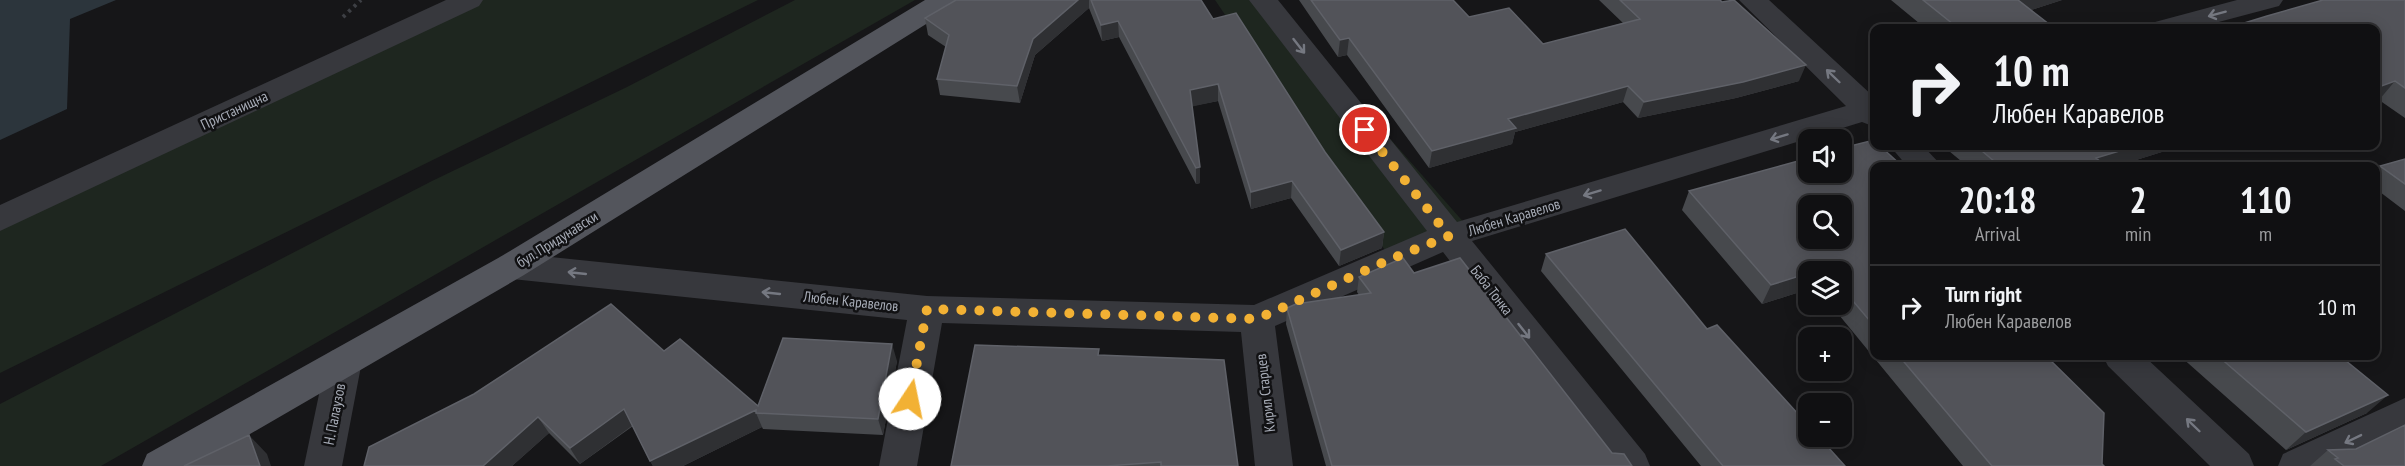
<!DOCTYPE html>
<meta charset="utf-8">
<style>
body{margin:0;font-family:"PT Sans Narrow",sans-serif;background:#19191b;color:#f1f3f6;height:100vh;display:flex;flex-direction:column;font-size:22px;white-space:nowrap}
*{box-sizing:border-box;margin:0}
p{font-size:20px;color:#9c9d9f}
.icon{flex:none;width:33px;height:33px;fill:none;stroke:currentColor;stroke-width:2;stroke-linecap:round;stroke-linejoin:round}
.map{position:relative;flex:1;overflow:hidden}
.details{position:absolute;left:1870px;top:162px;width:510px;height:198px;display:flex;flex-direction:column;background:#101012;border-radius:12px;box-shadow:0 3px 15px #0003,0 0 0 2px #303032}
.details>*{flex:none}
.banner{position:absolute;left:1870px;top:24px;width:510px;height:126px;border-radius:12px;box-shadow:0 3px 15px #0003,0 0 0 2px #303032;background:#101012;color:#f1f3f6;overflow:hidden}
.buttons{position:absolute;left:1798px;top:129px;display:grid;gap:12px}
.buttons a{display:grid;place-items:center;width:54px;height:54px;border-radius:12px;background:#101012;box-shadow:0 3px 15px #0003,0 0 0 2px #303032;font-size:30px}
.pin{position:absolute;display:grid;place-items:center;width:51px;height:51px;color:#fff;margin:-26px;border:3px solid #fff;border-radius:50%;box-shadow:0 2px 6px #0007}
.me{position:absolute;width:66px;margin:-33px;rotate:11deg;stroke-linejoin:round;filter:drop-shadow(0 0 4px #0008)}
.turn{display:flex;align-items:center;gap:21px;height:126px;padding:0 24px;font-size:27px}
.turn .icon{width:78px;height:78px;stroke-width:2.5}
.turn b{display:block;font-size:42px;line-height:51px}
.eta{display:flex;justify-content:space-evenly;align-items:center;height:102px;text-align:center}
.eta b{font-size:36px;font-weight:700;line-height:42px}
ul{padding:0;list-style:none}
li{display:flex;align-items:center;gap:18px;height:84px;padding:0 24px;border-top:2px solid #303032}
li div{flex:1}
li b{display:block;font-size:22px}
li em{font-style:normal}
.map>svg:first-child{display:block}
.green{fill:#1e261f}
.water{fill:#2c353c}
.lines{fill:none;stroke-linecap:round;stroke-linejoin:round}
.path{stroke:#3d3f44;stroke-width:4;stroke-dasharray:3 4.5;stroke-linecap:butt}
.minor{fill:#37383d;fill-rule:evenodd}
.major{fill:#53555c;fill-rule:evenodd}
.wall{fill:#47494d}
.shaded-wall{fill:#2f3033}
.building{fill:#525359;stroke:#5f6168;stroke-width:1.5;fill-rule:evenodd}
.oneway{stroke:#757881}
.route{stroke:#f2b134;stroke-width:10;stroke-dasharray:0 18}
.labels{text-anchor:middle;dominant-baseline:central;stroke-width:5;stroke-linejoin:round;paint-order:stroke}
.street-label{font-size:15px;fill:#a8adb8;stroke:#111113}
</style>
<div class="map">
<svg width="2405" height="466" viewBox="0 0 2405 466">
<rect width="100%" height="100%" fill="#161618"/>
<path class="green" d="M 479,0 L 758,0 L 0,373 L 0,229 Z
M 795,0 L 915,0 L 101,466 L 0,466 L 0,404 L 432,181 L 627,87 Z
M 1215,0 L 1268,0 L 1474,234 L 1391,259 Z"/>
<path class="water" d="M 0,0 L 116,0 L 70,19 L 67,109 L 0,140 Z"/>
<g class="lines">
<path class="path" d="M 343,17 L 361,0"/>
<path class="minor" d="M 446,0 L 483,0 L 479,6 L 0,231 L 0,205 Z
M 1249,0 L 1278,0 L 1457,222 L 1846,106 L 1739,0 L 1769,0 L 1875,98 L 1875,127 L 1862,122 L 1472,241 L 1645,454 L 1650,466 L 1608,466 L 1443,252 L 1275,326 L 1293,466 L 1255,466 L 1241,332 L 942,323 L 917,466 L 879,466 L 907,320 L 512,279 L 500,275 L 495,266 L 500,257 L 512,253 L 927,296 L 1254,305 L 1427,231 Z
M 2237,0 L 2283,0 L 2279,6 L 2196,28 L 2151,28 L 2155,22 Z
M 1890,146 L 1923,146 L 1942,166 L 1907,166 Z
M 344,347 L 357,351 L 362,361 L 342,466 L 304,466 L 326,361 L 331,351 Z
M 2103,356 L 2144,356 L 2249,454 L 2254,466 L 2210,466 L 2108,366 Z
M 2405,398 L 2405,430 L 2334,466 L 2278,466 L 2283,454 Z"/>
<path class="major" d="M 925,0 L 959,0 L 955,6 L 524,275 L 195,466 L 142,466 L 147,454 L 500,257 Z"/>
</g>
<path class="wall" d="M 956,0 L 1201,0 L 1213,19 L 1325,152 L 1384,232 L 1382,248 L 1339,266 L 1291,198 L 1251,209 L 1218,101 L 1192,106 L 1200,183 L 1196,184 L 1119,37 L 1102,41 L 1089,8 L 1035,55 L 1020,103 L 940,95 L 937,79 L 946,47 L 928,35 L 925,18 Z
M 1299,0 L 1453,0 L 1469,17 L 1543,44 L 1623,23 L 1599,0 L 1720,0 L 1799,81 L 1736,98 L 1638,118 L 1623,102 L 1515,132 L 1512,144 L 1429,168 L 1347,55 L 1338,57 Z
M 1891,0 L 2062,0 L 2031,10 L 2054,28 L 1925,28 Z
M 2405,0 L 2405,118 L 2379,100 L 2376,101 L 2376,28 Z
M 1943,146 L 2181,146 L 2117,166 L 1967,166 Z
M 2405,159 L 2405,211 L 2376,189 L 2376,171 L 2380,166 Z
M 1875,166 L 1875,356 L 2046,356 L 2102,464 L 2104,466 L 1963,466 L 1830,304 L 1842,304 L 1842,272 L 1809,272 L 1809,289 L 1762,304 L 1682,210 L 1689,191 Z
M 1546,254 L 1707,329 L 1845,466 L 1701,466 L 1541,271 Z
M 1414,273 L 1612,453 L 1632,466 L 1326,466 L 1286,324 L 1287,308 L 1359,295 L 1357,292 L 1359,277 Z
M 664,351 L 758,406 L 897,361 L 883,435 L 763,429 L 762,427 L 683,466 L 653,466 L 633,426 L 580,464 L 549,433 L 512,466 L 364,466 Z
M 1099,355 L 1238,466 L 951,466 Z
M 2180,356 L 2340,356 L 2367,413 L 2286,450 Z
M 2356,449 L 2405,466 L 2310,466 L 2328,450 Z"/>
<path class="shaded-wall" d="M 1078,0 L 1089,0 L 1089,8 L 1035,55 L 1020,103 L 1017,86 L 1033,39 Z
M 2017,0 L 2062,0 L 2007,18 Z
M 1118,21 L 1119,37 L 1102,41 L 1101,25 Z
M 1349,38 L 1347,55 L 1338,57 L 1340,40 Z
M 1806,65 L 1799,81 L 1736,98 L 1638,118 L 1644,102 Z
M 2395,81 L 2379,100 L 2376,101 L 2376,88 Z
M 1218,84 L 1218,101 L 1190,107 L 1190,90 Z
M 1628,86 L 1623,102 L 1515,132 L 1512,144 L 1429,168 L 1432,151 L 1508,119 Z
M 2136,146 L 2181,146 L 2117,166 L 2091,166 L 2096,158 Z
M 1200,167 L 1200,183 L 1196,184 L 1196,168 Z
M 1292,181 L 1291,198 L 1251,209 L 1251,192 Z
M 1384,232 L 1382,248 L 1339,266 L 1341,250 Z
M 1809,273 L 1809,289 L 1762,304 L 1771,285 Z
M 892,344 L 897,361 L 883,435 L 878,419 Z
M 2388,395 L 2367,413 L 2286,450 L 2306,432 Z
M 624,409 L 633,425 L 580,464 L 570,448 Z
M 756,410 L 756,413 L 762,427 L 683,466 L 653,466 L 650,461 Z
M 538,417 L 549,433 L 512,466 L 483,466 Z
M 249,435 L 267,454 L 271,466 L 260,466 Z"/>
<path class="building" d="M 956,0 L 1078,0 L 1033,39 L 1017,86 L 937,79 L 949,35 L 925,18 Z
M 1091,0 L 1201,0 L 1213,19 L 1236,13 L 1325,152 L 1384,232 L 1341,250 L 1292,181 L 1251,192 L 1218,84 L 1190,90 L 1200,167 L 1196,168 L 1118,21 L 1101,25 Z
M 1311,0 L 1453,0 L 1469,17 L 1509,8 L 1543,44 L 1640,19 L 1620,0 L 1720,0 L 1722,2 L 1734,0 L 1806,65 L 1743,82 L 1644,102 L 1628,86 L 1508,119 L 1516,128 L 1432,151 L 1349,38 L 1340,40 Z
M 1923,0 L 2018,0 L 2054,28 L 1958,28 Z
M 2323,0 L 2405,0 L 2405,88 L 2395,81 L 2376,88 L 2376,28 L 2228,28 L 2267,16 Z
M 1874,140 L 1875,141 L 1875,146 L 1880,146 L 1902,166 L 1875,166 L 1875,327 L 1842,288 L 1842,272 L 1828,272 L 1825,268 L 1815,272 L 1809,272 L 1809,273 L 1771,285 L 1689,191 L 1809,158 L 1809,172 L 1842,172 L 1842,148 ZM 1809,206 L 1842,206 L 1842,238 L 1809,238 Z
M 1976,146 L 2136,146 L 2096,158 L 2106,166 L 2000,166 Z
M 2405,159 L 2405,184 L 2380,166 Z
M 1625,229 L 1707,329 L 1717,325 L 1809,426 L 1809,436 L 1818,436 L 1845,466 L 1723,466 L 1546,254 Z
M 1403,258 L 1414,273 L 1460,258 L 1612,453 L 1624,454 L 1632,466 L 1332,466 L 1287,308 L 1296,304 L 1371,293 L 1359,277 Z
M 611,304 L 664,351 L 680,339 L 758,406 L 783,338 L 892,344 L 878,419 L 756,413 L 756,410 L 650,461 L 624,409 L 570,448 L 538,417 L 483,466 L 364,466 L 369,447 L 474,394 Z
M 975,345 L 1099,349 L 1098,355 L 1224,360 L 1238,466 L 1161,466 L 1161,462 L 1107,466 L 951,466 Z
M 1899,356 L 2046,356 L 2104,413 L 2102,464 L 2104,466 L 1992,466 Z
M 2218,356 L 2340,356 L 2388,395 L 2306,432 Z
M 2405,425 L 2405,466 L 2344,466 L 2335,459 L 2338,458 L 2328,450 L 2356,449 Z
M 249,435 L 260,466 L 184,466 Z"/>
<defs><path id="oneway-shaft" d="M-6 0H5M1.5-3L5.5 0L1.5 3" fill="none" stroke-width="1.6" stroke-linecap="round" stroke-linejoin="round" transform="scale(1.5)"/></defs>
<g class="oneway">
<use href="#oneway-shaft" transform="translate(2217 14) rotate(165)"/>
<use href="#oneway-shaft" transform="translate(1299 46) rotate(52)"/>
<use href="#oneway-shaft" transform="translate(1833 76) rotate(-136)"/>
<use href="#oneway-shaft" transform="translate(1779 137) rotate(163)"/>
<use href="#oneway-shaft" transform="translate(1592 193) rotate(163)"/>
<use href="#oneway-shaft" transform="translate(577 273) rotate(-174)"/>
<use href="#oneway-shaft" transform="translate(771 293) rotate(-174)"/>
<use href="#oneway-shaft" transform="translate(1524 331) rotate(52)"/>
<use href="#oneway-shaft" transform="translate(2193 425) rotate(-136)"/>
<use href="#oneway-shaft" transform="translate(2353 439) rotate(154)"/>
</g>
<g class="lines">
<path class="route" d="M 910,399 L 927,309 L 1257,319 L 1391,259 L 1449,236 L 1365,130"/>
</g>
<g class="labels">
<g class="street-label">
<text transform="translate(234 110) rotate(-25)">Пристанищна</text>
<text transform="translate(1514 217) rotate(-17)">Любен Каравелов</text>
<text transform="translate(557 239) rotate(-32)">бул. Придунавски</text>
<text transform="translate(1492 290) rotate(52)">Баба Тонка</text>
<text transform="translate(851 301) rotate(6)">Любен Каравелов</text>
<text transform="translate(1265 393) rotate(-97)">Кирил Старцев</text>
<text transform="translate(334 414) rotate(-79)">Н. Палаузов</text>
</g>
</g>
</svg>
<div class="buttons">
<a><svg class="icon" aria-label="sound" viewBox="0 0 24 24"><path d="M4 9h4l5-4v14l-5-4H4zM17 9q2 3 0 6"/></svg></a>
<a><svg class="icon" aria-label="search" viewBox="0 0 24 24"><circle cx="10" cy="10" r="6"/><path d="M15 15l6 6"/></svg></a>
<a><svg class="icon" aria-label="layers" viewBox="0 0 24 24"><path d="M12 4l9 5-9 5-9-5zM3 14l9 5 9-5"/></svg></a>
<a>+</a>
<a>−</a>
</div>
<div class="pin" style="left:1365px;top:130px;background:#d93025"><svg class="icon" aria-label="arrive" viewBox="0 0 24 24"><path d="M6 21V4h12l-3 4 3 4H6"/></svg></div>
<svg class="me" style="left:910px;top:399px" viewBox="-20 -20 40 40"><circle r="19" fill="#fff"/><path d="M0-13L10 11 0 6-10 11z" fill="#f2b134"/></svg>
<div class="banner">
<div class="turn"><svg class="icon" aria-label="right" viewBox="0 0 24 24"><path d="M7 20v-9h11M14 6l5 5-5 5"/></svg><div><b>10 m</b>Любен Каравелов</div></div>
</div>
<section class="details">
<div class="eta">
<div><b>20:18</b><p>Arrival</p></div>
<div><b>2</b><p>min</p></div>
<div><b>110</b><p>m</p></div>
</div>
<ul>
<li><svg class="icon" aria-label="right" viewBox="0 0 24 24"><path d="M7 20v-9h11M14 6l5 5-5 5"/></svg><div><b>Turn right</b><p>Любен Каравелов</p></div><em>10 m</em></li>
</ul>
</section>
</div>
